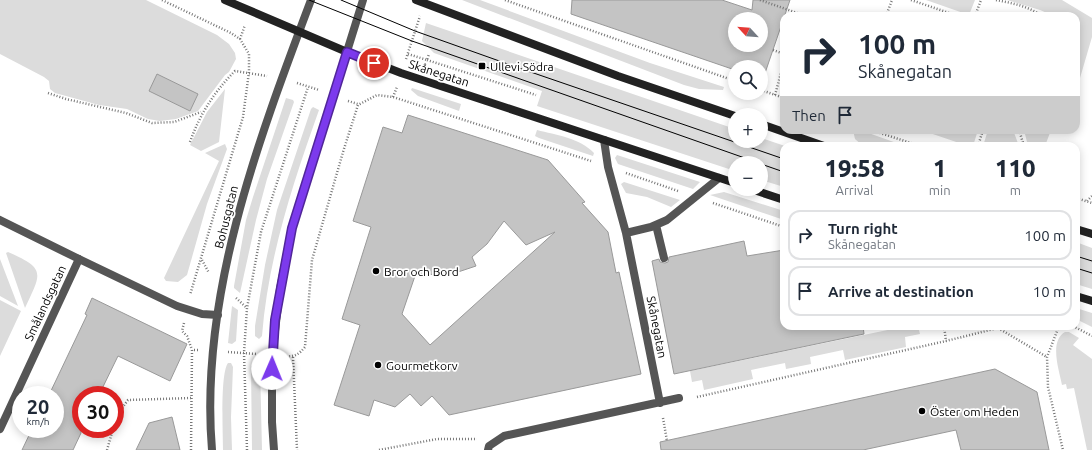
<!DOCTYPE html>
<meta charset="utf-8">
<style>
body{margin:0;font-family:Ubuntu,sans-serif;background:#f6f6f7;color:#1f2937;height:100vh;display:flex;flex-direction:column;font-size:15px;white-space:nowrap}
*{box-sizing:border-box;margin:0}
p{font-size:13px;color:#747a83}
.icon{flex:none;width:22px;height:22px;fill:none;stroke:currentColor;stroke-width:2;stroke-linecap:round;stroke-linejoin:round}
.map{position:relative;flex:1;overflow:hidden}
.sheet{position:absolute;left:780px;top:142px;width:300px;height:188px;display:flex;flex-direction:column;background:#fff;border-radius:12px;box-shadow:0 2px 10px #0003}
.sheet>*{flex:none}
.hud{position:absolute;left:780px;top:12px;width:300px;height:122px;border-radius:12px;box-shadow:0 2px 10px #0003;background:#fff;color:#1f2937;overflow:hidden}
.needle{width:26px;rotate:296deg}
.buttons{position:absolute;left:728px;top:12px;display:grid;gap:8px}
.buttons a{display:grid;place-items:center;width:40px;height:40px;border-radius:50%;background:#fff;box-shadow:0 2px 10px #0003;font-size:20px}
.speed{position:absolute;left:12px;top:386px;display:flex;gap:8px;font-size:20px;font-weight:700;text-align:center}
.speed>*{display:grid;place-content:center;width:52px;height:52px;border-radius:50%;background:#fff;box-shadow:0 2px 10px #0003;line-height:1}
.speed small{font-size:10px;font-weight:400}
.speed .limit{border:6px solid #d22;background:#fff;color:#111}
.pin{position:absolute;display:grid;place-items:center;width:34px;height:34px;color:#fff;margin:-17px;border:2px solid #fff;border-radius:50%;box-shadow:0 1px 4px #0007}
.me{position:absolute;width:44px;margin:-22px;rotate:1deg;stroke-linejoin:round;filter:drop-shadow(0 0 3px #0008)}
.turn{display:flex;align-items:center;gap:14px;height:84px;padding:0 12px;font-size:18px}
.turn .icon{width:52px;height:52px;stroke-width:2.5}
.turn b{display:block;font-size:28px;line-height:34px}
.then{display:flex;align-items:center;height:38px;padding:0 12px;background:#0003;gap:8px;font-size:15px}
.eta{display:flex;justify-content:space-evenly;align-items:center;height:68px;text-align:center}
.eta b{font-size:24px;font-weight:800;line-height:28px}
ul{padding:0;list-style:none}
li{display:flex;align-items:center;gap:12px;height:50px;margin:0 8px 6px;padding:0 4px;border:2px solid #e0e1e3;border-radius:12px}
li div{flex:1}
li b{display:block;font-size:15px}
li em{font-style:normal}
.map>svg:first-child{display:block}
.green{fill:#dcdcdc}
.building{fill:#c4c4c4;stroke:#999;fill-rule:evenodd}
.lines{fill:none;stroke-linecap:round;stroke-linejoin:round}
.path{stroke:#777;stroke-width:2.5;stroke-dasharray:1 2;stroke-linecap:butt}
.service{stroke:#555;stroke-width:8}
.minor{stroke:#555;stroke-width:8}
.secondary{stroke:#222;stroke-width:8}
.tram{stroke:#000;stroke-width:1}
.route-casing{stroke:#51269a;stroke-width:10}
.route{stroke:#7c3aed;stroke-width:7}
.poi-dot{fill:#000;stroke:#fff;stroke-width:1.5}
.labels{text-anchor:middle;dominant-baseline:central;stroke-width:3.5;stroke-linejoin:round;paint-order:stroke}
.poi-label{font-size:12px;fill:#000;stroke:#fff;text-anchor:start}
.street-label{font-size:12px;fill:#000;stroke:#fff}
</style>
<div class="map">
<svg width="1092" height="450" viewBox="0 0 1092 450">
<rect width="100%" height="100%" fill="#fff"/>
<path class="green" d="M 0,0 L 146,0 L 217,35 L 229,44 L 235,53 L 236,59 L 229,72 L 225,75 L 198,111 L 176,119 L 160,121 L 148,119 L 127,109 L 99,105 L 55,93 L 50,89 L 49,81 L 44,77 L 0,54 Z
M 462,0 L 480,0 L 650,63 L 724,87 L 723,90 L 699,89 L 684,85 Z
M 926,0 L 975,0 L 969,15 Z
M 1007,0 L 1062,0 L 1092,18 L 1092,37 L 1080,78 L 1079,109 L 1076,109 L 1076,16 L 1054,16 L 1040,10 Z
M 426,23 L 735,129 L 735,141 L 761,141 L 761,138 L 785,146 L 784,187 L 761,180 L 761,163 L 735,163 L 735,171 L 537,106 L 542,91 L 434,53 L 422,41 Z
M 412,88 L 461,104 L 459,111 L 418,96 L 411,90 Z
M 225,89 L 219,142 L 201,151 L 190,145 L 207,112 Z
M 286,98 L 293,100 L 294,102 L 267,179 L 256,220 L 240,293 L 234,288 L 234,286 L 246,220 L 253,197 Z
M 313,107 L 319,110 C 293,183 268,258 262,336 L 259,339 L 255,336 L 255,326 L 265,265 L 277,210 L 311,109 Z
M 537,130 C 556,135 580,138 594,153 L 593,156 L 539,138 L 535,136 Z
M 853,130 L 860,130 L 905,146 L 863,146 L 855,139 Z
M 921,130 L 978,130 L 973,146 L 968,146 Z
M 988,130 L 1013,130 L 1019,146 L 983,146 Z
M 1024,130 L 1051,130 L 1045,146 L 1028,146 Z
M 225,144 L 227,149 L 207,204 L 187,275 L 178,282 L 166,281 L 164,278 L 219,161 L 205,153 Z
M 617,155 L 700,182 L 693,189 L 618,164 L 615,158 Z
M 624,182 L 680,200 L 671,207 L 647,197 L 626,193 L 621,184 Z
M 724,192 L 784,211 L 784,220 L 710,195 Z
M 1076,242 L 1092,248 L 1092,289 L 1076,284 Z
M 8,252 C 47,269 41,273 25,308 L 6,253 Z
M 0,259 L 18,306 L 0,296 Z
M 0,300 L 21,311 L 0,356 Z
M 232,306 L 238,310 L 236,341 L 232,344 L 228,343 Z
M 1076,308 L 1092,313 L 1092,327 L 1076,319 Z
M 907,326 L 918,326 L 920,334 L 905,337 L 906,347 L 845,360 L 843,350 L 810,357 L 811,364 L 786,369 L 785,363 L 751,370 L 753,379 L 704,390 L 702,380 L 692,382 L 690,371 Z
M 1065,332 L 1069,332 L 1079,338 L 1073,345 L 1092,359 L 1092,450 L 1087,450 L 1074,388 L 1067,389 L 1066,384 L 1062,385 C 1059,370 1049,341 1065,332 Z
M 257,360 L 260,362 L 260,366 L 262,450 L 252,450 L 251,367 Z
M 228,363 L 231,363 L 233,367 L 231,417 L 232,450 L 223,450 C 223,434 220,374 228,363 Z"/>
<path class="building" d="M 572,0 L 722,0 L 752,10 L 753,0 L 790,0 L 763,79 L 761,79 L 761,67 L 735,67 L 735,70 L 571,14 ZM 735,19 L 761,19 L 761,45 L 735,45 Z
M 157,74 L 198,94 L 190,111 L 149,91 Z
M 408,115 L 548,160 L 585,202 L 582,203 L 608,232 L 616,273 L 619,272 L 641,374 L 449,415 L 432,396 L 421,406 L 410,394 L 395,407 L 374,400 L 369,416 L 334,405 L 360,325 L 342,319 L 371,227 L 353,221 L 383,127 L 402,133 ZM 504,221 L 526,245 L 555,232 L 430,345 L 402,314 L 416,273 L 439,275 L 452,274 L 476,266 L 472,257 L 487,244 Z
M 744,241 L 747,256 L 784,250 L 784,326 L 863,326 L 864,334 L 674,374 L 652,261 L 659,259 L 660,262 L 665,263 L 668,262 L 669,257 Z
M 92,298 L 187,344 L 170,381 L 118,356 L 99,395 L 81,395 L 81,433 L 73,450 L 22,450 L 32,429 L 55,429 L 55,395 L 49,395 L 87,315 L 85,314 Z
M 995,369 L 1037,392 L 1049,450 L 961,450 L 956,430 L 863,450 L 661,450 L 660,442 Z
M 172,417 L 180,450 L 136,450 L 149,423 Z"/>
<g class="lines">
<path class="path" d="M 162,0 L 231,33 L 240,39 L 249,54 L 249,72 L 243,117 L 190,295
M 505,0 L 735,81
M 760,0 L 803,15
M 911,0 L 958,16
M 996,0 C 1012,3 1028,6 1042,16
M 886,16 L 892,0
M 975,16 L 981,0
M 240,39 L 245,25
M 773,50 L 784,54
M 408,54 L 427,60 L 429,54
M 406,59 L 420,16
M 427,60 L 536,95
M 297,83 L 319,90
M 761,90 L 784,98
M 48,93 L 66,99 L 126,113 L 152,123 L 174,122 L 201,112
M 775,95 L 784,62
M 393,97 L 397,87
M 348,101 L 358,104
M 871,130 L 920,146
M 1019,130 L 1024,146
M 190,142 C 200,114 214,92 235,71 L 267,76
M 978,146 L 983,130
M 626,173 L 678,191
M 1076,198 L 1092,203
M 1087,201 L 1092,196
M 713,203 L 784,227
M 202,260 L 209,273
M 236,298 L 247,308
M 184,323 L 182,331 L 187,336 L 192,350
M 944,326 L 946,341
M 1059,326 L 1047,357 L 1048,387 L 1063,450
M 1073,326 L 1092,336
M 228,352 L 257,354
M 286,356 C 295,357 299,354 305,347 L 312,260 L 343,152 L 358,105 L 377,95 L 393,97 L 591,161
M 293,357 L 297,450
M 697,397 L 946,341 L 998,328 L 1047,357
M 663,418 L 667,441
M 115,421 L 117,415 L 128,400 L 191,398
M 107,450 L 113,429
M 191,450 L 192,350 L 199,350
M 247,450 L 244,353 L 247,308 L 261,232 L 308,87
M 379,450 L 437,439 L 477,439"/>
<path class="service" d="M 604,140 L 608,167 L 626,233 L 651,227 L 667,220 L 719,178
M 0,220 L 79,259
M 656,225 L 664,258
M 626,233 L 660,403
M 488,450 L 489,446 L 504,436 L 679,398"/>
<path class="minor" d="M 0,429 L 79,259 L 177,306 L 202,314 L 218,315
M 212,450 C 199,297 258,141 311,0
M 274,450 L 272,422 L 272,356 L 280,289 L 292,228 L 363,0"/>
<path class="secondary" d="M 225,0 L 347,52 L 401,73 L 735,183
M 416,0 L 618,76 L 735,116
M 761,124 L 824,146
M 751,189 L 784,200
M 1076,229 L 1092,234
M 1076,296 L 1092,301"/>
<path class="tram" d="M 309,0 L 412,41 L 759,163
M 341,0 L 415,31 L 519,68 L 784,159
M 761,164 L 784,172
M 1076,256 L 1092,261
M 1076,268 L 1092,273"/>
</g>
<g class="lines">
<g class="route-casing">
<path id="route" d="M 272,369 L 275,320 L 292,228 L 347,52 L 374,63"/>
</g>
<use href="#route" class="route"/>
</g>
<g class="poi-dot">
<rect x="478" y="62" width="8" height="8" rx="2"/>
<circle cx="376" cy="271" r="4"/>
<circle cx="378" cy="365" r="4"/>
<circle cx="922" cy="411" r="4"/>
</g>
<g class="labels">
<g class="poi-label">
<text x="490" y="66">Ullevi Södra</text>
<text x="384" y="271">Bror och Bord</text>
<text x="386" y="365">Gourmetkorv</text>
<text x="930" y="411">Öster om Heden</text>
</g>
<g class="street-label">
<text transform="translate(439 73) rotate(18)">Skånegatan</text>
<text transform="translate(226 217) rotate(-76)">Bohusgatan</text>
<text transform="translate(45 303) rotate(-65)">Smålandsgatan</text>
<text transform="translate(657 327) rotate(79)">Skånegatan</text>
</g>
</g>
</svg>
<div class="buttons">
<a><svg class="needle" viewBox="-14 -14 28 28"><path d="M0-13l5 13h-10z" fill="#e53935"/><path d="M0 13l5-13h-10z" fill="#747a83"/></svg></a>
<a><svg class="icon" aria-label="search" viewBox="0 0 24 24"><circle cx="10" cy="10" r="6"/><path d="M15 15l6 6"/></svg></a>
<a>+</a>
<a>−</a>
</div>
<div class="speed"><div>20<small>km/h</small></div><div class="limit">30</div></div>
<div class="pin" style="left:374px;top:63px;background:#d93025"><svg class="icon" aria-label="arrive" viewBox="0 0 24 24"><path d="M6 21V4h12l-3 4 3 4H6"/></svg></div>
<svg class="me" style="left:272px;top:369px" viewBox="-20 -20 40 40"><circle r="19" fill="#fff"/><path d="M0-13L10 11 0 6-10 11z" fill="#7c3aed"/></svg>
<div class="hud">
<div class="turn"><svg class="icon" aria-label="right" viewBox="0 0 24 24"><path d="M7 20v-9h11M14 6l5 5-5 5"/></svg><div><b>100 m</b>Skånegatan</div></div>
<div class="then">Then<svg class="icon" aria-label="arrive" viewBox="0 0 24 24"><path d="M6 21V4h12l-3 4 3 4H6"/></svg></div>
</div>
<section class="sheet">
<div class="eta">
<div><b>19:58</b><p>Arrival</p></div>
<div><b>1</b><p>min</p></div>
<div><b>110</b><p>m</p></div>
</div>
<ul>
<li><svg class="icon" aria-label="right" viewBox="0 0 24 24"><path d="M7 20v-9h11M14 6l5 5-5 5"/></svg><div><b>Turn right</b><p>Skånegatan</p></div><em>100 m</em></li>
<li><svg class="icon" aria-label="arrive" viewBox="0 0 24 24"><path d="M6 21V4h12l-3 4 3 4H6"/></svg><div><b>Arrive at destination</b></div><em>10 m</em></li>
</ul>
</section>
</div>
